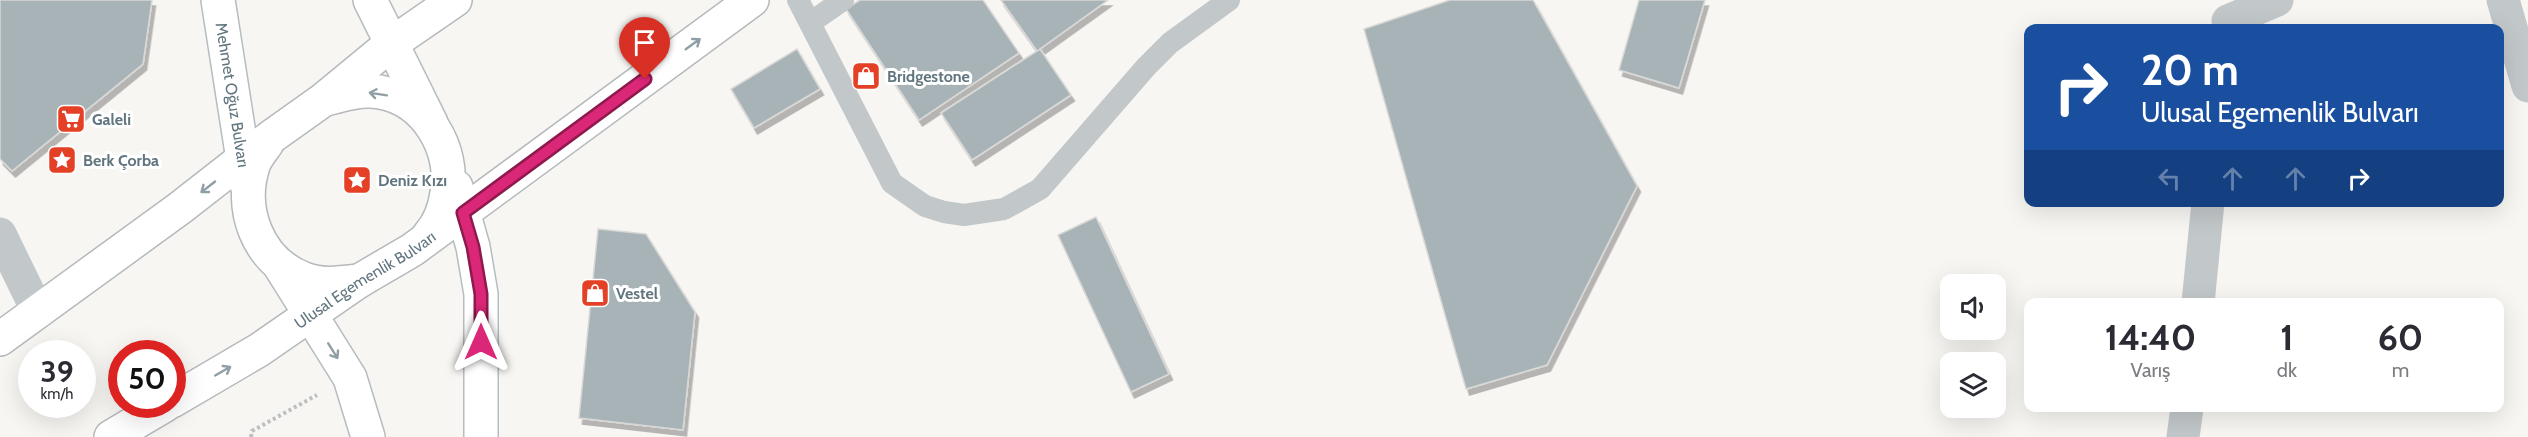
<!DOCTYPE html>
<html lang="tr">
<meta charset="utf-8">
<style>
body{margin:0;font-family:Cabin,sans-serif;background:#f2f2f3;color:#2b2b33;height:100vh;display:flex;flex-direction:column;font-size:22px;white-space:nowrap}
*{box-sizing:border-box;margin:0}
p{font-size:20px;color:#7c7c81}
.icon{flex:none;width:33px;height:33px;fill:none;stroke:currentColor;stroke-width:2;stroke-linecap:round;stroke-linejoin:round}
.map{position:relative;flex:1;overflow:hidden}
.side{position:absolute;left:2024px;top:298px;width:480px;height:114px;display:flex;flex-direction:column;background:#fff;border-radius:12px;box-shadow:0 6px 24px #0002}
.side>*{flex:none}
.banner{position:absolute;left:2024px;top:24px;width:480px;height:183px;border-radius:12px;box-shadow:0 6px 24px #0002;background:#1a4fa0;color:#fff;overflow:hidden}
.fabs{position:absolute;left:1940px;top:274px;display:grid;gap:12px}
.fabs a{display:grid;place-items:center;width:66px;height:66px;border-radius:12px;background:#fff;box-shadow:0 6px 24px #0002;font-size:30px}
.speed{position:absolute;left:18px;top:340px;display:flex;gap:12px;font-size:30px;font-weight:700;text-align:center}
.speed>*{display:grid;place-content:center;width:78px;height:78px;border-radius:50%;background:#fff;box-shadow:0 6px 24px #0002;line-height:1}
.speed small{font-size:15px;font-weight:400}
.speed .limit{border:9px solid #d22;background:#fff;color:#111}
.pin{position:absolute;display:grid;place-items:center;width:51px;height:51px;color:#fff;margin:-62px -26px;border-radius:50% 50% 50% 0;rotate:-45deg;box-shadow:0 0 6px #0007}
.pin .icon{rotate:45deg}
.me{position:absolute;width:66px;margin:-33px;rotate:0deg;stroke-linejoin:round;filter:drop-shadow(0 0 4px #0008)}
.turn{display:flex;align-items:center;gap:21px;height:126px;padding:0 18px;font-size:27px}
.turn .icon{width:78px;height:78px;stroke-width:2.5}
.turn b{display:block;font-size:42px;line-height:51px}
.lanes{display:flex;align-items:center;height:57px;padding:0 18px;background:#0003;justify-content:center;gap:30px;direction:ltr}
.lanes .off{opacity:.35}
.eta{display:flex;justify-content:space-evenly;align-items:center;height:102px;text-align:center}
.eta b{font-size:36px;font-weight:800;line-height:42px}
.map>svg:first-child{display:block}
.building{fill:#a8b3b7;stroke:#d8d8d6;stroke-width:1.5;filter:url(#shadow)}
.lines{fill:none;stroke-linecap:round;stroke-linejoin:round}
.secondary-casing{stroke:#b6bcc0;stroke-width:36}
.trunk-casing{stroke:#b5b9bc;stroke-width:36}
.path{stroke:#bcbfc1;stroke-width:4;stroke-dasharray:3 3;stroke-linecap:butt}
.service{stroke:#c2c7c9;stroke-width:22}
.pedestrian{stroke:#c2c7c9;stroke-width:33}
.minor{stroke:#c2c7c9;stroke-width:33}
.secondary{stroke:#fff;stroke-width:33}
.trunk{stroke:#fff;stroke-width:33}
.oneway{stroke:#909ea5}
.route-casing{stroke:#8e194d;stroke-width:15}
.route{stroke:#db2777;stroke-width:10}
.labels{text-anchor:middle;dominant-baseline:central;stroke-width:6;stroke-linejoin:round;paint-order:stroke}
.poi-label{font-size:16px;font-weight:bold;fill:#61757f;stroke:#fff;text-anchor:start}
.street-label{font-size:16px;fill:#61757f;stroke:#fff}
</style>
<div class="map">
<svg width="2528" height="437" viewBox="0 0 2528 437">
<defs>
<filter id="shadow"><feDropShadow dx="3.5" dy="6" stdDeviation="0" flood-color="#0004"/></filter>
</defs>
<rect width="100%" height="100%" fill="#f7f6f3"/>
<path class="building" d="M 0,0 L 152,0 L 143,64 L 12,171 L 0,159 Z
M 860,0 L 983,0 L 1019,53 L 919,120 L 846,9 Z
M 1001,0 L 1108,0 L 1037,51 Z
M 1450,0 L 1533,0 L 1637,186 L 1547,365 L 1466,389 L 1364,29 Z
M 1639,0 L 1705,0 L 1679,88 L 1619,70 Z
M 797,49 L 820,89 L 754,128 L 731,89 Z
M 1040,49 L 1071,95 L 972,160 L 941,113 Z
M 1096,217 L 1169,374 L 1131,392 L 1058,235 Z
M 598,229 L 646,234 L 695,312 L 683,430 L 579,418 Z"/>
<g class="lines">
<g class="secondary-casing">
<g id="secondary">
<path id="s1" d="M 218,0 L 247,185"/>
<path d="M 370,0 L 431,123"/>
<path d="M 456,187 L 473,247 L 481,294 L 481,437"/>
<path d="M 280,266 L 350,378 L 368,437"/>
</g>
</g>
<g class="trunk-casing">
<g id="trunk">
<path d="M 326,99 C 344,94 361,89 380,92 C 426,100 455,149 447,193 C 445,207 439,224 429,235"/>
<path d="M 267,143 C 263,149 257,156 254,163 C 238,208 257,261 304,279 C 321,286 341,283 359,281"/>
<path d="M 0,339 L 180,208 L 271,137 L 323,100 L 391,44 L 455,0"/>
<path id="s2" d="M 172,401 L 259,350 L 359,281 L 412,250 L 752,0"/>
<path d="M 111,437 L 165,405"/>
</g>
</g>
<path class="path" d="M 251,437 L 252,431 L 317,395"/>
<path class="service" d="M 798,0 L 892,183 L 925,206 L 944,212 L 964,215 L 1004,209 L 1040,189 L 1146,67 L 1170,43 L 1229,0
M 810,23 L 843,0"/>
<path class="pedestrian" d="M 0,234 L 38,312"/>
<path class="minor" d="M 2503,0 L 2528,86
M 2228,21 L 2277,0
M 2198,303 L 2208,202
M 2183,437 L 2187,408"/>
<use href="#secondary" class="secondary"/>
<use href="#trunk" class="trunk"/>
</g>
<defs><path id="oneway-shaft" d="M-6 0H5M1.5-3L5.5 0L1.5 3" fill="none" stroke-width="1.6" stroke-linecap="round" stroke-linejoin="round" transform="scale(1.5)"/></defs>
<g class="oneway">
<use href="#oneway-shaft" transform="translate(693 44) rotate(-36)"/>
<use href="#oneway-shaft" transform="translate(378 94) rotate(-171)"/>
<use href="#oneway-shaft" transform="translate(208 187) rotate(142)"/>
<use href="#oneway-shaft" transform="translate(333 351) rotate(58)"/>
<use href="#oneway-shaft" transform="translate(223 371) rotate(-30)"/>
</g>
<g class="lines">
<g class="route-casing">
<path id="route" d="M 481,342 L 481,294 L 473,247 L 463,213 L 645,79"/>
</g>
<use href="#route" class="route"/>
</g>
<defs>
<g id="shop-square" transform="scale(1.5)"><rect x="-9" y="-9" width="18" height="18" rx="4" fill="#e44026" stroke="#fff"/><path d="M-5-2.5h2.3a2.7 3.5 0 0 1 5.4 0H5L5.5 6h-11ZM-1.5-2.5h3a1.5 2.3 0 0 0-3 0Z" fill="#fff"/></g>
<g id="supermarket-square" transform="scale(1.5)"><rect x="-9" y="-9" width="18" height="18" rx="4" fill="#e44026" stroke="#fff"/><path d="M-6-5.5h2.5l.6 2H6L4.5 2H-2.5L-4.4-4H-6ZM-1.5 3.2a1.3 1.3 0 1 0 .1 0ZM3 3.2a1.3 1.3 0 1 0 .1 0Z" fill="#fff"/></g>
<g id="sight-square" transform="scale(1.5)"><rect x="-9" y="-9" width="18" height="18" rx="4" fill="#e44026" stroke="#fff"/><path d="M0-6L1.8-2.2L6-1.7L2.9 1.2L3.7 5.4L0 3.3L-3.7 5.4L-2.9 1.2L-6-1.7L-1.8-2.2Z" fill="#fff"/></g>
</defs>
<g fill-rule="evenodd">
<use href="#shop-square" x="866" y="76"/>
<use href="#supermarket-square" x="71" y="119"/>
<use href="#sight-square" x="62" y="160"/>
<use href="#sight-square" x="357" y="180"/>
<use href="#shop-square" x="595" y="293"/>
</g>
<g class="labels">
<g class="poi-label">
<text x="887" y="76">Bridgestone</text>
<text x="92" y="119">Galeli</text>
<text x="83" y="160">Berk Çorba</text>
<text x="378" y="180">Deniz Kızı</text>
<text x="616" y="293">Vestel</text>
</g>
<g class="street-label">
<text stroke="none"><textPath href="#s1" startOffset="96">Mehmet Oğuz Bulvarı</textPath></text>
<text stroke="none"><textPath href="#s2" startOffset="228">Ulusal Egemenlik Bulvarı</textPath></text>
</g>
</g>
</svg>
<div class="fabs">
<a><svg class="icon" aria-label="sound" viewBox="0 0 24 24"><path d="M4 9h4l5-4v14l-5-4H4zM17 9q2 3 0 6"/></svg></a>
<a><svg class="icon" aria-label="layers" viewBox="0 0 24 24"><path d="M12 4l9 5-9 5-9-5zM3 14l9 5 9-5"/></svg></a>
</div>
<div class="speed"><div>39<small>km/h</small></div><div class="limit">50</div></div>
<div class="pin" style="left:645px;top:79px;background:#d93025"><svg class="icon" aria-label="arrive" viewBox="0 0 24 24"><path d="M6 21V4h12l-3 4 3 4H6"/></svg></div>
<svg class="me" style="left:481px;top:342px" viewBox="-20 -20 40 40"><path d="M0-17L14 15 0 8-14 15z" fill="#db2777" stroke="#fff" stroke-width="4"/></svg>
<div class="banner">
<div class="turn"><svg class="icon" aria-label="right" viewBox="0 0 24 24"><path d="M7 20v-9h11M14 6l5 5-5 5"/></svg><div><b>20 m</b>Ulusal Egemenlik Bulvarı</div></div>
<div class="lanes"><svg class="icon off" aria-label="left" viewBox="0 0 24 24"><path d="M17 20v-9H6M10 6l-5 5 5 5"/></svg><svg class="icon off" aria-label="ahead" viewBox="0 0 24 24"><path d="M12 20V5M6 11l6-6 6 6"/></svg><svg class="icon off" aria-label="ahead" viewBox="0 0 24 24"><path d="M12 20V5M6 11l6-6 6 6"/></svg><svg class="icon" aria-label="right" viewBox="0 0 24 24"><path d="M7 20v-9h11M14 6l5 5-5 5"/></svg></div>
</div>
<section class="side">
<div class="eta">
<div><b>14:40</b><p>Varış</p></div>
<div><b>1</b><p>dk</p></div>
<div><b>60</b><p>m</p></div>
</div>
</section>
</div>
